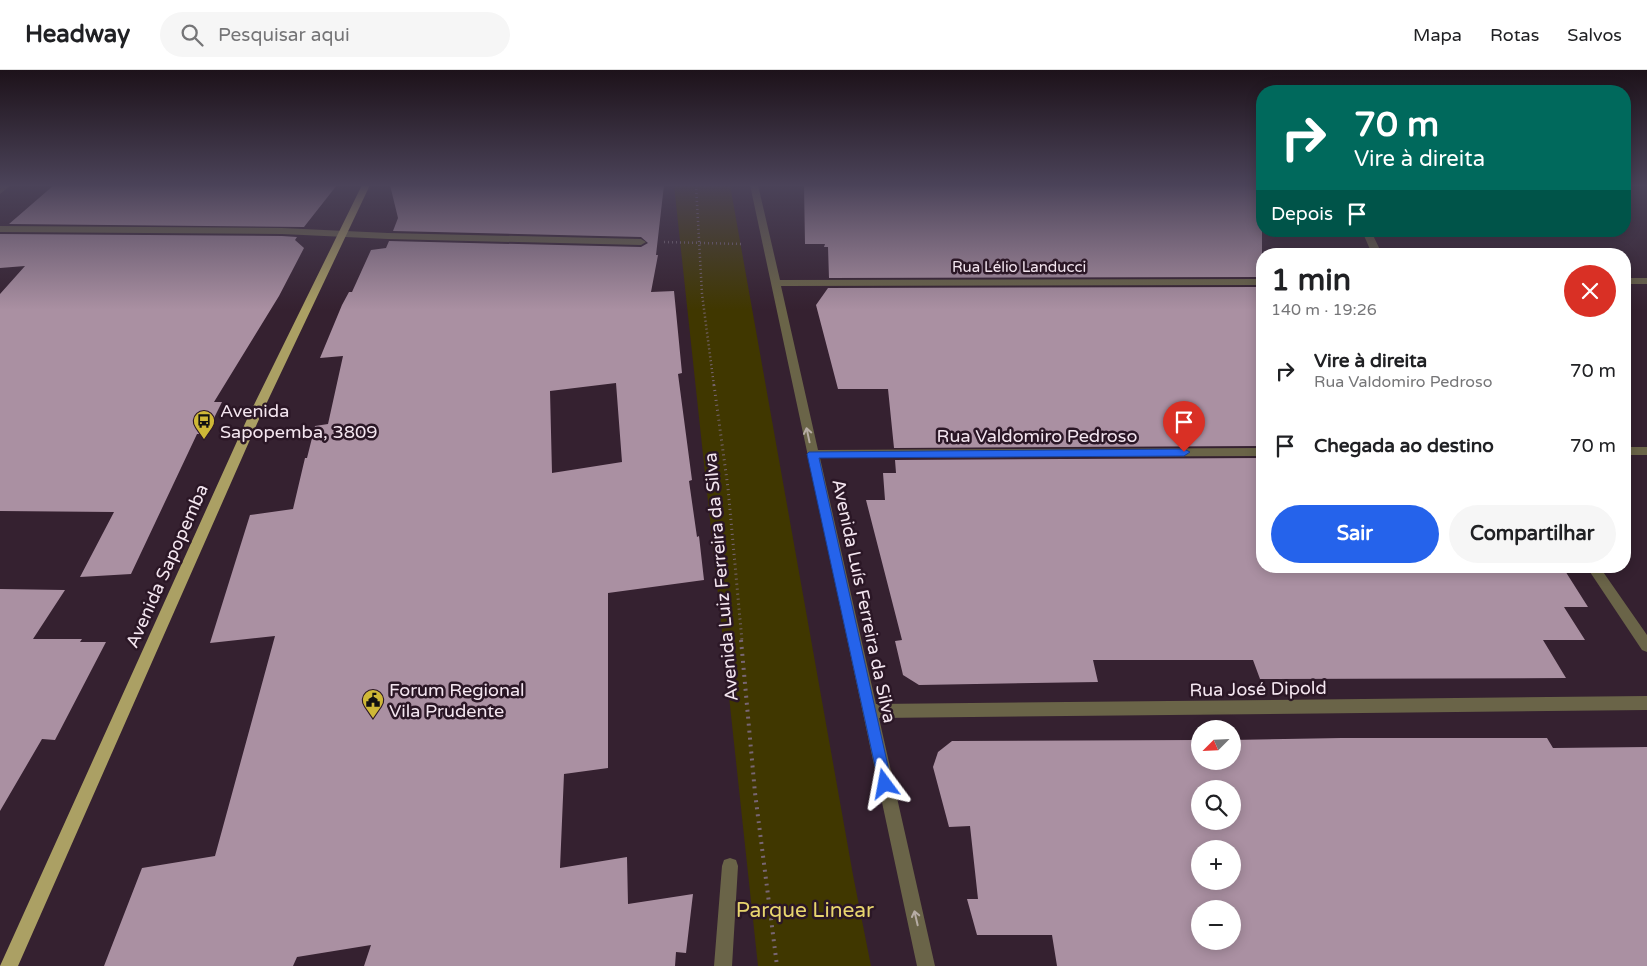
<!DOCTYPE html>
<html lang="pt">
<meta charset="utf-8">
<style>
body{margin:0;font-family:"Varela Round",sans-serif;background:#f6f6f6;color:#202124;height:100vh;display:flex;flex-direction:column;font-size:19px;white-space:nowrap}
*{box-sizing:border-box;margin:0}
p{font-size:16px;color:#757577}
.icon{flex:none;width:28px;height:28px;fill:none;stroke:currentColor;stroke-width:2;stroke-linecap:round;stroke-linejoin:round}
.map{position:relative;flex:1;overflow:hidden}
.details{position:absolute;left:1256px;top:178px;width:375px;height:325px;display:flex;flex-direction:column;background:#fff;border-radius:20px;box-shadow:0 2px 12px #0003}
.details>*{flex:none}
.banner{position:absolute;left:1256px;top:15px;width:375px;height:152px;border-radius:20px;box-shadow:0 2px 12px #0003;background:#00695c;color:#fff;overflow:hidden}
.needle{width:32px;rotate:246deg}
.fabs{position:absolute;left:1191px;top:650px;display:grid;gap:10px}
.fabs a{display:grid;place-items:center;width:50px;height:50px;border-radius:50%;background:#fff;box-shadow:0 2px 12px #0003;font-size:25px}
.pin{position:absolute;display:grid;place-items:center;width:42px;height:42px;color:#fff;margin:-51px -21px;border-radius:50% 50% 50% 0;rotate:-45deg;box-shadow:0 0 5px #0007}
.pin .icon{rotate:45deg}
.me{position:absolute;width:55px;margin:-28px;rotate:347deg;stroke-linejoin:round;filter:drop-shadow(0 0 4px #0008)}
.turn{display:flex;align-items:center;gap:18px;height:105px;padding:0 15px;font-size:22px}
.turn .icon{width:65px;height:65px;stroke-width:2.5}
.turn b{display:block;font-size:35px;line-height:42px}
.then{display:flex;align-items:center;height:48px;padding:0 15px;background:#0003;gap:10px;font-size:19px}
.round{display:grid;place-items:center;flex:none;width:52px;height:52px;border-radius:26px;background:#f6f6f6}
.head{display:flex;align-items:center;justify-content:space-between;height:85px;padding:0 15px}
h1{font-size:30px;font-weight:800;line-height:38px}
.cta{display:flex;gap:10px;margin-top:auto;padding:10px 15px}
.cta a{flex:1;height:58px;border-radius:30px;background:#2563eb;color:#fff;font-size:20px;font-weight:800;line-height:58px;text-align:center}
.cta a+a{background:#f6f6f6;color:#202124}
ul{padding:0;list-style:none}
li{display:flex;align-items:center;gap:15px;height:75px;padding:0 15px}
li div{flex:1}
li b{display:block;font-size:19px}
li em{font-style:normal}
header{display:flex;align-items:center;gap:30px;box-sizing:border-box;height:70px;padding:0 25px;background:#fff;border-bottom:1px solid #e0e0e0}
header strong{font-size:24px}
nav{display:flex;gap:28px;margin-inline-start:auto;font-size:18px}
.search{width:350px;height:45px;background:#f6f6f6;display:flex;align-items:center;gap:12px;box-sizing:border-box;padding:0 18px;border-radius:28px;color:#757577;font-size:19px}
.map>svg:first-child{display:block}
.green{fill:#403700}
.building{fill:#aa90a2;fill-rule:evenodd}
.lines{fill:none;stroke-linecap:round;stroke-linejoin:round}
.path-far2{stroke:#786673;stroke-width:2.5;stroke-dasharray:1 3;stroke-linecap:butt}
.path-far1{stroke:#786673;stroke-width:3;stroke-dasharray:1 4;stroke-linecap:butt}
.path{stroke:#786673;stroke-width:4;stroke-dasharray:2 5;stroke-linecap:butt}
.minor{fill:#6a6448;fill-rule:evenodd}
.major{fill:#aba064;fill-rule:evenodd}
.oneway{stroke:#b6aca4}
.route{fill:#2563eb;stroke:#184099}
.labels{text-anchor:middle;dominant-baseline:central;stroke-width:5;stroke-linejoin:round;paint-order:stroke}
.far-street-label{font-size:15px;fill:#f4e6f0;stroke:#2b1726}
.poi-label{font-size:18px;fill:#f4e6f0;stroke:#2b1726;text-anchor:start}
.street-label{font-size:18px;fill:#f4e6f0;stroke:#2b1726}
.near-park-label{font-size:21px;fill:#e8d56e;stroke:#2b1726}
</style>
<header>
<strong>Headway</strong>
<div class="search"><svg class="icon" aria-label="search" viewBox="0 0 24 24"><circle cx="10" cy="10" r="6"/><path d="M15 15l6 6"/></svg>Pesquisar aqui</div>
<nav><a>Mapa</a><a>Rotas</a><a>Salvos</a></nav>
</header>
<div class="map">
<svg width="1647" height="896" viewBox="0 0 1647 896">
<rect width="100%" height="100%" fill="#352130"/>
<path class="green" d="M 674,115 L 730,115 L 853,805 L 871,896 L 758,896 Z"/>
<path class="building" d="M 54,115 L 337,115 L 304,157 L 9,154 Z
M 390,115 L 664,115 L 656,185 L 658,185 L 651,222 L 674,221 L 682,303 L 678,304 L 692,410 L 689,411 L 697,467 L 699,466 L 704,510 L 608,523 L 608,698 L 564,704 L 560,798 L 627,787 L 628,834 L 693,824 L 686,883 L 676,882 L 675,896 L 364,896 L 371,875 L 297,887 L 293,896 L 104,896 L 142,798 L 215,786 L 275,566 L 210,573 L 250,445 L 293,439 L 305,388 L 307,388 L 315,356 L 328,354 L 343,286 L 320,288 L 342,235 L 349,222 L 352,222 L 371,180 L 386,178 L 389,171 L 641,177 L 648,173 L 641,167 L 393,161 L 398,148 ZM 616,313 L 622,392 L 552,403 L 550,321 Z
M 804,115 L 1262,115 L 1262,207 L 829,208 L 828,177 L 824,177 L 825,174 L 805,174 Z
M 0,164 L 282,166 L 297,167 L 295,170 L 304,178 L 279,226 L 214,332 L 222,332 L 206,364 L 197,364 L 131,504 L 80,507 L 114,442 L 0,441 L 0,224 L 25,196 L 0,198 Z
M 1262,217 L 1262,376 L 894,378 L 888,319 L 838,319 L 816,235 L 828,218 Z
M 1262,388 L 1262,496 L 1562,496 L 1588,537 L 1564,537 L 1585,570 L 1543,570 L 1566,608 L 1260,609 L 1253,590 L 1093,590 L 1098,612 L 919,615 L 903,605 L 895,571 L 902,570 L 866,430 L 885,430 L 883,403 L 896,403 L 895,390 Z
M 0,519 L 65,520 L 33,569 L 82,569 L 80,572 L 106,572 L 55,670 L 42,669 L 0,741 Z
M 1342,668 L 1547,668 L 1553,678 L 1647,677 L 1647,896 L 1057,896 L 1052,865 L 977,865 L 967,829 L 978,829 L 970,756 L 949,757 L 933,697 L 938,682 L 952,671 L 1200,670 L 1200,691 L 1232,691 L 1232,670 ZM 1200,719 L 1232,719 L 1232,751 L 1200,751 ZM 1200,779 L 1232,779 L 1232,811 L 1200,811 ZM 1200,839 L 1232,839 L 1232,871 L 1200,871 Z"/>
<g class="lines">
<path class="path-far2" d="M 696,115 L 702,224 L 714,316
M 664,172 L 742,174"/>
<path class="path-far1" d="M 714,315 L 728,418 L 742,571"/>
<path class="path" d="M 741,570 L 755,723 L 777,896"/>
<path class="minor" d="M 2,115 L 11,115 L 0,124 L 0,117 Z
M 750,115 L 758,115 L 780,210 L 1262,209 L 1262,215 L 781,216 L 818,380 L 1262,378 L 1262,386 L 820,388 L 876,634 L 1647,626 L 1647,640 L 879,648 L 935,896 L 917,896 Z
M 0,156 L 282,158 L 388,163 L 641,169 L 646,172 L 641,175 L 388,169 L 282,164 L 0,162 Z
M 1362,161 L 1371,161 L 1382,184 L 1372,184 Z
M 1625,208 L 1647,208 L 1647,214 L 1625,214 Z
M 1625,377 L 1647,377 L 1647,385 L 1625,385 Z
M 1586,496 L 1599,496 L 1647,565 L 1647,582 L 1642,580 Z
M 730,788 L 736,790 L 738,796 L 732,896 L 714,896 L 722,796 L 724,790 Z"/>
<path class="major" d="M 362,115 L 370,115 L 260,347 L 18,896 L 0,896 L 248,347 Z"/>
</g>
<defs><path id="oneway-shaft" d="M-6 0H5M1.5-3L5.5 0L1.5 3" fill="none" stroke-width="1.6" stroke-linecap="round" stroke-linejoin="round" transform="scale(1.25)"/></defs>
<g class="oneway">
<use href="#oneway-shaft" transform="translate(808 365) rotate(-102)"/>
<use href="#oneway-shaft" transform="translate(916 848) rotate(-103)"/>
</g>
<linearGradient id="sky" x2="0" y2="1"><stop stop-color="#1d121a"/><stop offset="0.48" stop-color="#4b4359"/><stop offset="1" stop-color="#4b4359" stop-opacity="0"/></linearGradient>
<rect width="1647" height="240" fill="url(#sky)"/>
<path class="route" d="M 1184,379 L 1190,382 L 1184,386 L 819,388 L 892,714 L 890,719 L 885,721 L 880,719 L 807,384 L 809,382 Z"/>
<defs>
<g id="bus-pin" transform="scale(1.125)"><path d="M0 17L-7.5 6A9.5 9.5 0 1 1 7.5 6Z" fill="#cfb837" stroke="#2b1726"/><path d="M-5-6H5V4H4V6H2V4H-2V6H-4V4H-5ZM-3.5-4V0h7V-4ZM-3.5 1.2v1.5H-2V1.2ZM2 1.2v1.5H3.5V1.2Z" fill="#111"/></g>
<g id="civic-pin" transform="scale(1.125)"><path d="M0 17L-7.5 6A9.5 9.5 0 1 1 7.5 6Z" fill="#cfb837" stroke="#2b1726"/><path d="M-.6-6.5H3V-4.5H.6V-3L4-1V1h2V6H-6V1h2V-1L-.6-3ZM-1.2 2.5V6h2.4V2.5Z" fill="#111"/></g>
</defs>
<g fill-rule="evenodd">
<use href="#bus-pin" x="204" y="351"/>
<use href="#civic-pin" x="373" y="630"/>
</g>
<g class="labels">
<g class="far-street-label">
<text x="1019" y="197">Rua Lélio Landucci</text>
</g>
<g class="poi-label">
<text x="220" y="341">Avenida<tspan x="220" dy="21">Sapopemba, 3809</tspan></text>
<text x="389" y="620">Forum Regional<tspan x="389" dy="21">Vila Prudente</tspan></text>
</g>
<g class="street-label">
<text x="1037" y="366">Rua Valdomiro Pedroso</text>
<text transform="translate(167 496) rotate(-66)">Avenida Sapopemba</text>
<text transform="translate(721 507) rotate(-95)">Avenida Luiz Ferreira da Silva</text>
<text transform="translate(864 531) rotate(78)">Avenida Luís Ferreira da Silva</text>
<text transform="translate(1258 619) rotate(-1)">Rua José Dipold</text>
</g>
<g class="near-park-label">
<text x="805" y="840">Parque Linear</text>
</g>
</g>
</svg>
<div class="fabs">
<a><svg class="needle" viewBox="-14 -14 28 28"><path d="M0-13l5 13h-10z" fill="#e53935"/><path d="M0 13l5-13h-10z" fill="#757577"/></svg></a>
<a><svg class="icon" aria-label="search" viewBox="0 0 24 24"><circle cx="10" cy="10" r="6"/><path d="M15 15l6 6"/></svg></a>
<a>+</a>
<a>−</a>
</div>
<div class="pin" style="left:1184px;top:382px;background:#d93025"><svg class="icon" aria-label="arrive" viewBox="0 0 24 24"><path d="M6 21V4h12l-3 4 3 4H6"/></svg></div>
<svg class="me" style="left:885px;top:714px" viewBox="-20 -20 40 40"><path d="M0-17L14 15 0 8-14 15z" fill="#2563eb" stroke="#fff" stroke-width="4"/></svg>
<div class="banner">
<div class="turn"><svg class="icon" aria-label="right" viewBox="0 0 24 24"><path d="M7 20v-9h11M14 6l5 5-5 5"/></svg><div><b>70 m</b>Vire à direita</div></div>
<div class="then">Depois<svg class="icon" aria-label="arrive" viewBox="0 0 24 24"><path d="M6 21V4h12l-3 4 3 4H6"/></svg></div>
</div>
<section class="details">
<div class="head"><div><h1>1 min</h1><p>140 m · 19:26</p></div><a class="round" style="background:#d93025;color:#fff"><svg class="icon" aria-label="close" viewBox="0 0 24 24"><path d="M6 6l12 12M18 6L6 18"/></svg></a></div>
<ul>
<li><svg class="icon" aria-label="right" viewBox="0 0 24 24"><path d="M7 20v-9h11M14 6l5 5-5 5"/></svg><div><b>Vire à direita</b><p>Rua Valdomiro Pedroso</p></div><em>70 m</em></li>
<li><svg class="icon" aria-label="arrive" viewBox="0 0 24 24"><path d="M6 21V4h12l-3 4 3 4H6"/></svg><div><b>Chegada ao destino</b></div><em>70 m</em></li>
</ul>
<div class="cta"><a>Sair</a><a>Compartilhar</a></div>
</section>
</div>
